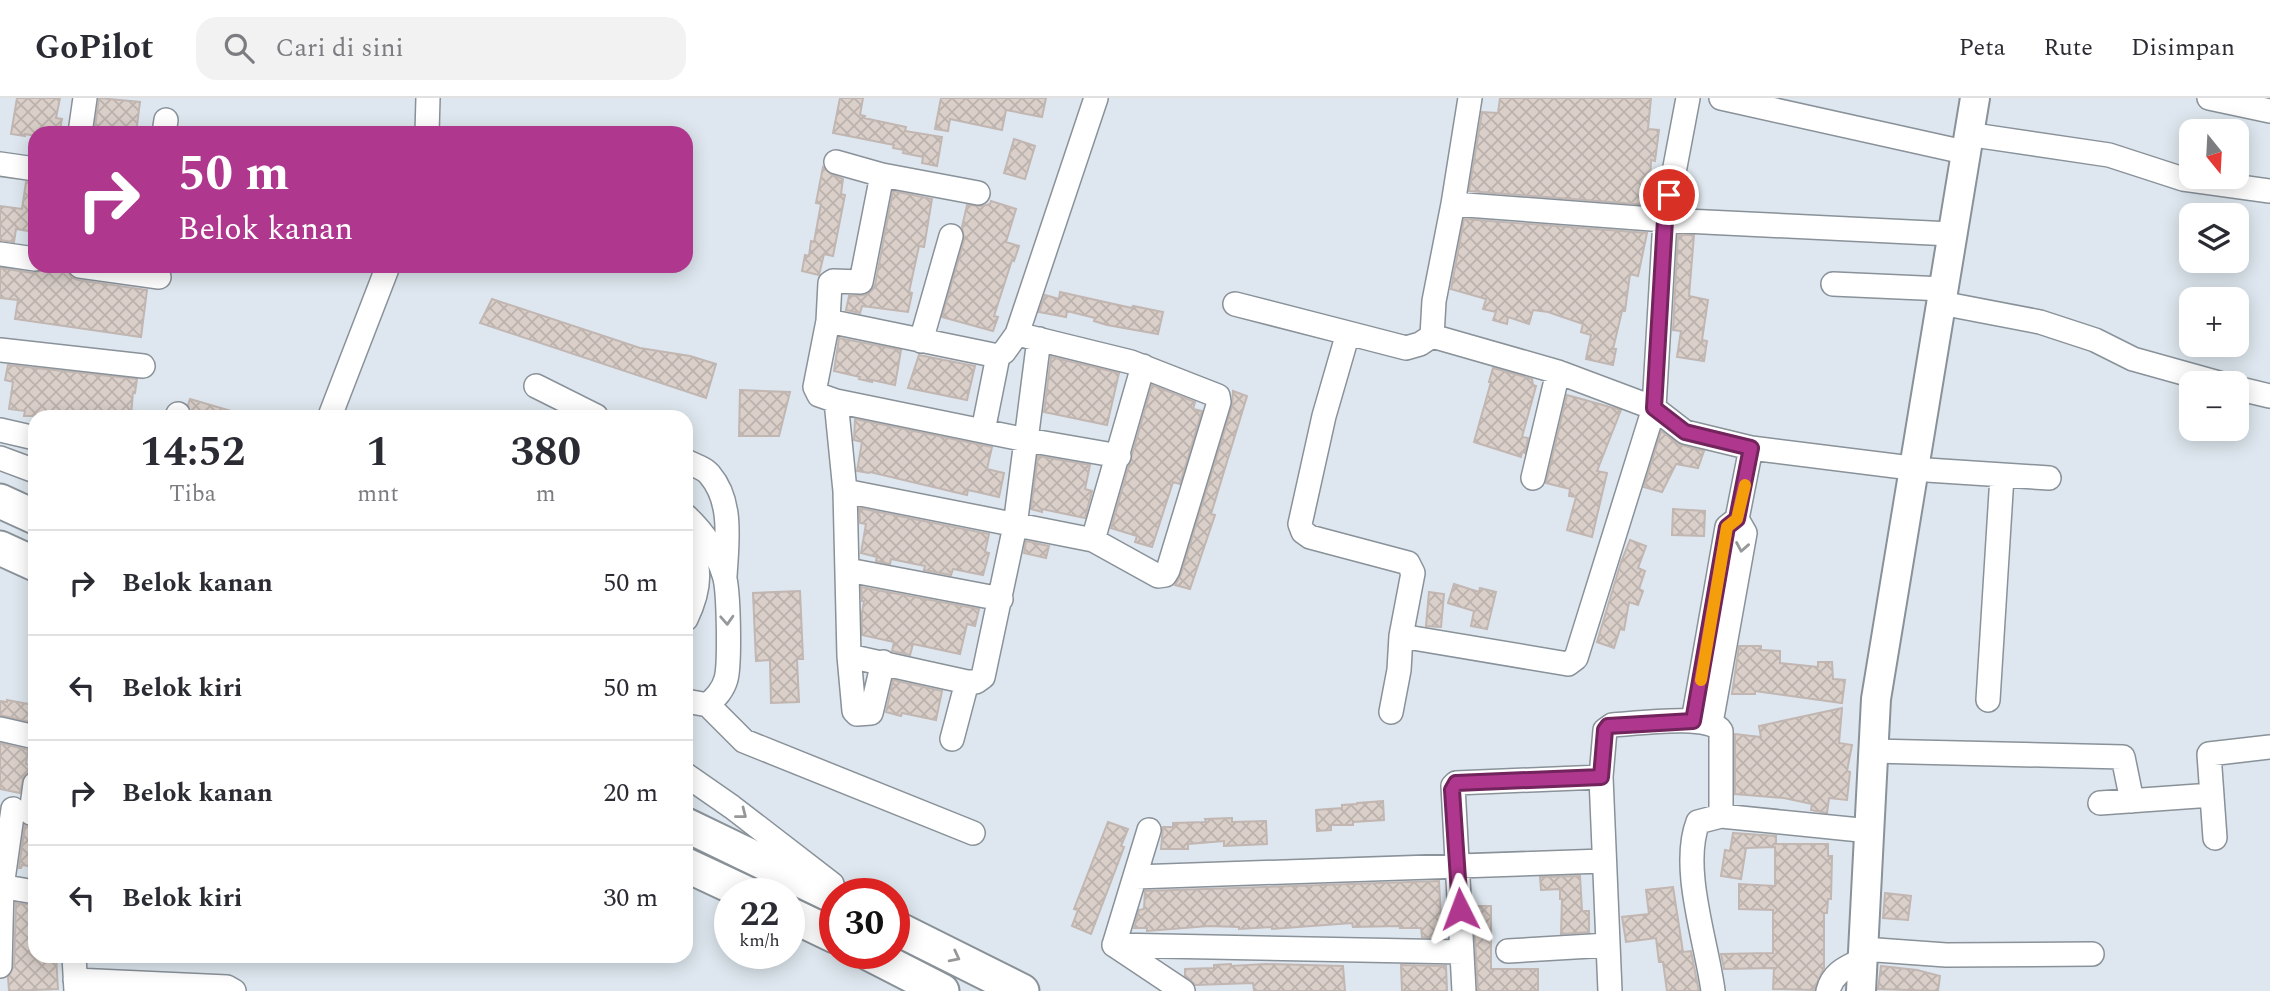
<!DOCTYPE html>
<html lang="id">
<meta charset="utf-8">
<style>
body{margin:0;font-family:Spectral,serif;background:#f2f2f3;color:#2b2b33;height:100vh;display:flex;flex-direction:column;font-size:26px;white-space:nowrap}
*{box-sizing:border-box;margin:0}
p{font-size:23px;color:#7c7c81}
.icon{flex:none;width:38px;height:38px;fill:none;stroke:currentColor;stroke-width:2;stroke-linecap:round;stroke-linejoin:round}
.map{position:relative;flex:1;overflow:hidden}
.sheet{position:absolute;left:28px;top:312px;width:665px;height:553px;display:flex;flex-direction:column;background:#fff;border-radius:21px;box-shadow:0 4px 18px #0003}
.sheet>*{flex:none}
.top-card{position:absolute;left:28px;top:28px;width:665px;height:147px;border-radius:21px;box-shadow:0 4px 18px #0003;background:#af388e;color:#fff;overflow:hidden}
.needle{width:46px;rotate:162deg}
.tools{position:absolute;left:2179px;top:21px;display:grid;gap:14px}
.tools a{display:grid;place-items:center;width:70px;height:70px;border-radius:14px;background:#fff;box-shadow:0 4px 18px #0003;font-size:35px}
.speed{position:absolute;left:714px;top:780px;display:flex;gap:14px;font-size:35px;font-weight:700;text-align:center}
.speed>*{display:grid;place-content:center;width:91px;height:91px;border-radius:50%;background:#fff;box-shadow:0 4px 18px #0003;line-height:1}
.speed small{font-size:18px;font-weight:400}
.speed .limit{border:10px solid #d22;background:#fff;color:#111}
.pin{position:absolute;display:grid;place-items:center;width:60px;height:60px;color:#fff;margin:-30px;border:4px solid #fff;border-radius:50%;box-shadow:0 2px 7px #0007}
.me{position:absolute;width:77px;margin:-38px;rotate:357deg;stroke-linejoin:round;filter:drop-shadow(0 0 5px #0008)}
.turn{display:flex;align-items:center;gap:24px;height:147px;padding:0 35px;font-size:32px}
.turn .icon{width:91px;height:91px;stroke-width:2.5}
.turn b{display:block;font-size:49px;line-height:60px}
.eta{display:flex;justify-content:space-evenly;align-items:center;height:119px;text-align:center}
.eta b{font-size:42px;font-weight:700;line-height:49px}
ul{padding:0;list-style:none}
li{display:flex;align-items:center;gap:21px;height:105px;padding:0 35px;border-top:2px solid #e1e1e2}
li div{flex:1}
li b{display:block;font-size:26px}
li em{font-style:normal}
header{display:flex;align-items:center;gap:42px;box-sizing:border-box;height:98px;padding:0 35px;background:#fff;border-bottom:2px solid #e1e1e2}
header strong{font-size:33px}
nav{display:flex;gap:38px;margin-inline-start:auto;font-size:24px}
.search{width:490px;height:63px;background:#f2f2f3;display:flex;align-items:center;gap:18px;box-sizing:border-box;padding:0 24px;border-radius:21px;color:#7c7c81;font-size:26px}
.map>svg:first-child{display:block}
.building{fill:url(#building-cross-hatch);stroke:#c1b6b1;stroke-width:2}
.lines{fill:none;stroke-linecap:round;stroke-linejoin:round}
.minor-casing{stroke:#899199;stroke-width:26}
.major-casing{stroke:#899199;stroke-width:32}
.highway-casing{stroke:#899199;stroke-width:37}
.minor{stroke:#fff;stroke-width:23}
.major{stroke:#fff;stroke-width:28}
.highway{stroke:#fff;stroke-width:33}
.oneway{stroke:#969899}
.route-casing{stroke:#72245c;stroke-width:18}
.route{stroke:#af388e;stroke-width:12}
.slow{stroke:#f59e0b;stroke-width:12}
</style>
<header>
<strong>GoPilot</strong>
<div class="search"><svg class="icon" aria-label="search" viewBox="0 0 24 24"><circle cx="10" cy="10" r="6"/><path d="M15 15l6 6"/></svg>Cari di sini</div>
<nav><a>Peta</a><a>Rute</a><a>Disimpan</a></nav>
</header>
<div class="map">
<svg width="2270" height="893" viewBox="0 0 2270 893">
<defs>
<pattern id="building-cross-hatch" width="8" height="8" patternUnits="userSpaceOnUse" patternTransform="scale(1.75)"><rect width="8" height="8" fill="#dacfc9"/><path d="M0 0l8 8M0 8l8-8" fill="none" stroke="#bbb2ad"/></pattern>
</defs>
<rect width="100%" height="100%" fill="#dee7ef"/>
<path class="building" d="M 17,0 L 60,0 L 56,20 L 62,21 L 59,35 L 35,35 L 35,38 L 25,36 L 25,38 L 11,36 Z
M 99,0 L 140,4 L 136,35 L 94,35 Z
M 840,0 L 863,0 L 860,17 L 865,18 L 864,20 L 906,29 L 905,33 L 942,39 L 937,68 L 922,65 L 923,59 L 903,55 L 904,52 L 893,50 L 894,47 L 833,35 Z
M 941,0 L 1046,0 L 1042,19 L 1006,12 L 1002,32 L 950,21 L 948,33 L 935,31 Z
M 1500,0 L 1651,0 L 1648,31 L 1659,32 L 1655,63 L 1651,62 L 1649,107 L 1469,93 L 1482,14 L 1498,15 Z
M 1014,41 L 1035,48 L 1025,81 L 1004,75 Z
M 823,69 L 832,77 L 843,81 L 841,96 L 845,97 L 833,158 L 824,156 L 819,177 L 802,173 L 805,157 L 809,158 L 811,143 L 814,144 L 821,106 L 816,105 Z
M 26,84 L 35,85 L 35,134 L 16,131 L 14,144 L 0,142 L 0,108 L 22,111 Z
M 893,93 L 932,101 L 924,149 L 919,148 L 909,194 L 912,195 L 908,214 L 862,208 L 860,215 L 846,212 L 849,198 L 866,197 L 875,187 Z
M 991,103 L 1016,111 L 1006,144 L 1019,148 L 1014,163 L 1012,162 L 994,218 L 998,219 L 993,233 L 942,219 L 964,142 L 962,129 L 967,107 L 982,108 L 990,106 Z
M 1464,121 L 1647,135 L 1638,178 L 1630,176 L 1625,213 L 1622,213 L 1613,251 L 1616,251 L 1613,267 L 1586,261 L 1591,237 L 1581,234 L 1583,226 L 1548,214 L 1533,212 L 1529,226 L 1508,219 L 1507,226 L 1493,222 L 1496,214 L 1483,211 L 1486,201 L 1451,191 Z
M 1678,137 L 1694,137 L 1689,198 L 1708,202 L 1702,242 L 1707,243 L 1704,263 L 1677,259 L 1681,233 L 1673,232 Z
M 0,170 L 33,175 L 43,172 L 59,174 L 60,171 L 67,172 L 71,179 L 78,182 L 147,192 L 141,239 L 15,221 L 18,202 L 0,200 Z
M 1060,194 L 1132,210 L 1133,208 L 1163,214 L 1158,236 L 1107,227 L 1094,223 L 1095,220 L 1067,213 L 1066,219 L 1039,214 L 1045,197 L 1059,201 Z
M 492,201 L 640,250 L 690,258 L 716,266 L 706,300 L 480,225 Z
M 839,240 L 901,252 L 895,287 L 872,282 L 872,284 L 859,281 L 860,279 L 834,273 Z
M 919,257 L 975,268 L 967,302 L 908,290 Z
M 1051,259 L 1119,275 L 1107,327 L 1044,314 Z
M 8,267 L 137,281 L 135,295 L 133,294 L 131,318 L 24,318 L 25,313 L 9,311 L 13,284 L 5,282 Z
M 1493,270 L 1532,281 L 1533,287 L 1536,288 L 1522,339 L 1528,340 L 1525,355 L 1522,354 L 1521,359 L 1474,344 L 1491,284 L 1489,284 Z
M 1152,287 L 1195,304 L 1193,311 L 1202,313 L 1180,386 L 1173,384 L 1152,449 L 1135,444 L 1137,438 L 1111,430 Z
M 740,292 L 790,294 L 779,338 L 739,338 Z
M 1233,293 L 1247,298 L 1211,416 L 1215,417 L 1190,491 L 1175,487 L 1181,476 L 1232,308 Z
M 1567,297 L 1621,312 L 1597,373 L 1607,375 L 1592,439 L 1567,432 L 1576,399 L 1569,398 L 1570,391 L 1546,385 Z
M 190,301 L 238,315 L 238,318 L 191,318 L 188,307 Z
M 855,321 L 992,349 L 987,371 L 1004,375 L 999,399 L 968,392 L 967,397 L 870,374 L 869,375 L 857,373 L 862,344 L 854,342 Z
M 1661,333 L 1681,347 L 1704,353 L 1698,370 L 1676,366 L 1662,394 L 1644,389 Z
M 1038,358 L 1090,367 L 1085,391 L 1092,393 L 1085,420 L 1042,411 L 1042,414 L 1031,411 Z
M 859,410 L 989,436 L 985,454 L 989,455 L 983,477 L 953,471 L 951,477 L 924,472 L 925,468 L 891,461 L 890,466 L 876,463 L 877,459 L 861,455 L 866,426 L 860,425 Z
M 1673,411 L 1705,413 L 1704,438 L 1672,437 Z
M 1630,442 L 1646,448 L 1638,470 L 1645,473 L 1639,491 L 1643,493 L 1638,507 L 1629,504 L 1624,532 L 1620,531 L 1614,550 L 1597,544 L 1621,464 Z
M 1026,443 L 1049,448 L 1046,460 L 1024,455 Z
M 1454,486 L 1479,494 L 1480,490 L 1496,494 L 1487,531 L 1471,528 L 1474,513 L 1448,505 Z
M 861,489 L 979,511 L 975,528 L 967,526 L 960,556 L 913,546 L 910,557 L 892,553 L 894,544 L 862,537 L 862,514 L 864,503 L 862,503 Z
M 800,493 L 803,561 L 797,561 L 799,604 L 771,605 L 770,562 L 756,563 L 753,495 Z
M 1429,494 L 1444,496 L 1441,529 L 1426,528 Z
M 1739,548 L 1761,548 L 1761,552 L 1780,553 L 1780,565 L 1818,569 L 1818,564 L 1832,564 L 1833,581 L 1845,582 L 1842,605 L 1755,593 L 1755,596 L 1732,596 Z
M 893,582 L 942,593 L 936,622 L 902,615 L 901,618 L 886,614 Z
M 7,602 L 34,607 L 31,624 L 0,617 L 0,603 L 7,604 Z
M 1842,610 L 1839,645 L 1852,647 L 1847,673 L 1850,674 L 1847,702 L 1829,700 L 1827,715 L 1811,712 L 1812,706 L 1784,700 L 1735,696 L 1735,636 L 1761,639 L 1759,628 Z
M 0,645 L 28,652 L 26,666 L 31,667 L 30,673 L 24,678 L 20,695 L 0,691 Z
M 1383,703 L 1384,722 L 1353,724 L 1353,727 L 1331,727 L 1331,732 L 1317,733 L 1316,712 L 1342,710 L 1342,707 L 1357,706 L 1357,705 Z
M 1232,720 L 1232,724 L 1266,723 L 1267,746 L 1224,748 L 1224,743 L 1188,746 L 1188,751 L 1161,751 L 1163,729 L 1173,729 L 1173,725 L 1206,724 L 1205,721 Z
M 1108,724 L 1128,731 L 1121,748 L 1124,749 L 1091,836 L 1072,828 L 1078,812 L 1074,811 Z
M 25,727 L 35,728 L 35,769 L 22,767 L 21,770 L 19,770 Z
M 1733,735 L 1776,738 L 1776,746 L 1828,746 L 1828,758 L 1832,758 L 1831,801 L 1828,801 L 1827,815 L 1824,815 L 1824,870 L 1814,892 L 1773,891 L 1774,870 L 1724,871 L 1721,856 L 1773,855 L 1773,812 L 1739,811 L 1739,786 L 1775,788 L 1775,749 L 1746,750 L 1741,781 L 1721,778 L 1725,752 L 1730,753 Z
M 1580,778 L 1582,813 L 1589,813 L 1589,834 L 1561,836 L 1562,801 L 1560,801 L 1560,791 L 1541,792 L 1540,779 Z
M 1439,783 L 1442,840 L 1422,839 L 1421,830 L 1400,830 L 1400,828 L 1353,829 L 1352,825 L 1272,831 L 1272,829 L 1239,831 L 1239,829 L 1209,828 L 1147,833 L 1147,830 L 1134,830 L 1139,812 L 1144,811 L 1145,793 Z
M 1673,789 L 1683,854 L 1691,853 L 1699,893 L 1667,893 L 1663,864 L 1659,864 L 1656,840 L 1626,844 L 1622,819 L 1649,816 L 1646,792 Z
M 1885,795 L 1911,798 L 1908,822 L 1883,820 Z
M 16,805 L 35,808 L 35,858 L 56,858 L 58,891 L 9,893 L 8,879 L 14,868 Z
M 1473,808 L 1491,808 L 1491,871 L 1538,871 L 1538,893 L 1478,893 Z
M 1231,866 L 1231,868 L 1266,866 L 1343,868 L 1345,893 L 1254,893 L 1253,885 L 1195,887 L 1185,878 L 1185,871 L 1214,870 L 1214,867 Z
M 1401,867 L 1446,868 L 1447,893 L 1402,893 Z
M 1881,868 L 1917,872 L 1940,878 L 1938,893 L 1878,891 Z"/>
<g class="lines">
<g class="minor-casing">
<path id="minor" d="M 1470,0 L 1453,106 L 1434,203 L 1432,238 L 1558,274 L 1654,310 L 1685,334 L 1751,350 L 1927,372 L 2049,380
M 1721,0 L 1964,54
M 2209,0 L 2270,13
M 80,35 L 85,0
M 164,35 L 166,22
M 427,35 L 428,0
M 1967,36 L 2109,57 L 2183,81 L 2270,93
M 836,64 L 882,77 L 861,184 L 833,183 L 830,185 L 828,223 L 815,289 L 819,297 L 836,303 L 1027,342 L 1119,358
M 0,66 L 35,71
M 882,77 L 978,95
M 1453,106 L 1665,122 L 1951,136
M 0,156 L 35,161
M 80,168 L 159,179
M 1833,186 L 1944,191
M 1941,205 L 2040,224 L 2095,242 L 2133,261 L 2219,285
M 1235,206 L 1348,235
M 828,223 L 998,258 L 1004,254 L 1017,236 L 1096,0
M 1432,238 L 1420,246 L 1406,250 L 1348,235 L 1324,318 L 1300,426 L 1303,434 L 1310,439 L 1408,465 L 1413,475 L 1401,538 L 1568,566 L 1576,560 L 1654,310 L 1665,122 L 1688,0
M 921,243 L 951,138
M 0,252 L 143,268
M 536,288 L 596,318
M 2236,290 L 2270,298
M 836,303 L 845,393 L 849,558 L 854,613 L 857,616 L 871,615 L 883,564
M 177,318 L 178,316
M 330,318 L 388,168
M 0,332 L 35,340
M 983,333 L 998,258
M 0,360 L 35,373
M 686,363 C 693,367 705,370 710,377 C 733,404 727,444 725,478
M 1533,380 L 1558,274
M 845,393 L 1093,442 L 1158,478 L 1165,477 L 1168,472 L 1219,304 L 1218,298 L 1131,264 L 1017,236
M 686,418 C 703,434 717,454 724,477 C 729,491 730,567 726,581 C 723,592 716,599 708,607 L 686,603
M 1737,421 L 1751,350
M 1093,442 L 1143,268
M 686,446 C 705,468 697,498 686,521
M 848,472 L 1001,501
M 849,558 L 967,584 L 976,584 L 983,579 L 1015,428 L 1039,241
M 1988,602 L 2002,378
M 708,607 L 744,643 L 973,735
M 1391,614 L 1399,572 L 1401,538
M 1693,623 L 1727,429 L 1737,421 L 1745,435 L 1711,625
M 0,631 L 35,639
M 952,641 L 967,584
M 1872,653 L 2123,659 L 2132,703
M 686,677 L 732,709 L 832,786
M 2100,705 L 2212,697
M 31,715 L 35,686
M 1721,718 L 1870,733
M 2215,740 L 2209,656 L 2270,649
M 1135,779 L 1603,763
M 0,788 L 35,794
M 1114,847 L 1462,854
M 1114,847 L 1149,732
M 1114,847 L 1183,893
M 1863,851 L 1946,857 L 2092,856
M 1508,853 L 1608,847
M 74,858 L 76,893
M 0,868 L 2,789 L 13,711
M 75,882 L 227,889 L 234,893
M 1464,893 L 1453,688 L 1456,685 L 1601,679
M 1610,893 L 1601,679 L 1605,632 L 1612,627 C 1633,626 1711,615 1721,633 L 1721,718 L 1698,724 C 1680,770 1707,845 1713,893
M 1828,893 C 1833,874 1846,870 1862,862"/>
</g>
<g class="major-casing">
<path id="major" d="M 1861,893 L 1876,601 L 1975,0"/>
</g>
<g class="highway-casing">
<path id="highway" d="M 0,403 L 35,419
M 0,450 L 35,466
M 686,727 L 835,799
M 686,767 L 748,796
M 789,816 L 835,838
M 894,829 L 1022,893
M 870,856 L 942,893"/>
</g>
<use href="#minor" class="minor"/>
<use href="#major" class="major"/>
<use href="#highway" class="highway"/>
</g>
<defs><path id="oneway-chevron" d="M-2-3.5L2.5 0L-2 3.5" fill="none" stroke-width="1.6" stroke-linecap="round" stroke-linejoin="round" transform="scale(1.75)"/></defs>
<g class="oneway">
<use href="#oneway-chevron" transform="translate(1742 449) rotate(100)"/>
<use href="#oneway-chevron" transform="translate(727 522) rotate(87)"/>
<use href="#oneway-chevron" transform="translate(742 716) rotate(38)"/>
<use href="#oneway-chevron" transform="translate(955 859) rotate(27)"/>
</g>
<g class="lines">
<g class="route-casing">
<path id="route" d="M 1460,811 L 1452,692 L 1456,685 L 1601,679 L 1605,632 L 1608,628 L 1693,623 L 1727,429 L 1737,421 L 1751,350 L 1685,334 L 1654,310 L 1665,122 L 1669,97"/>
</g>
<use href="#route" class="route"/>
<path class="slow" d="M 1701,582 L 1727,429 L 1737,421 L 1745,387"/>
</g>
</svg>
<div class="tools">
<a><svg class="needle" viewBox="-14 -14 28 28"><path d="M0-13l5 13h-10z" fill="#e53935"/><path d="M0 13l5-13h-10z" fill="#7c7c81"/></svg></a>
<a><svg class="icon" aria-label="layers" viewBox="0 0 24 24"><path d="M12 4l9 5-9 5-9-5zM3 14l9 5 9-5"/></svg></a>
<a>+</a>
<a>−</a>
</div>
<div class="speed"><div>22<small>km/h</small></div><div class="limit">30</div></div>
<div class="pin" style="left:1669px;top:97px;background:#d93025"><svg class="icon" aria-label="arrive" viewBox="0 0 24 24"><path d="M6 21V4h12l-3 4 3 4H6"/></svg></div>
<svg class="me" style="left:1460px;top:811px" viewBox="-20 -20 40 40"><path d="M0-17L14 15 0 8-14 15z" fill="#af388e" stroke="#fff" stroke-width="4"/></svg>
<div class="top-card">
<div class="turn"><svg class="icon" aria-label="right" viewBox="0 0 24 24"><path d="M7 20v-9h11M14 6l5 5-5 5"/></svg><div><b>50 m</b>Belok kanan</div></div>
</div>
<section class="sheet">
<div class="eta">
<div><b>14:52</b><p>Tiba</p></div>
<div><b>1</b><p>mnt</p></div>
<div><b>380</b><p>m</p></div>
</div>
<ul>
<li><svg class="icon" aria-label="right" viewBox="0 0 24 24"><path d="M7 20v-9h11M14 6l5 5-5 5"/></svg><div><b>Belok kanan</b></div><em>50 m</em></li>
<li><svg class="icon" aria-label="left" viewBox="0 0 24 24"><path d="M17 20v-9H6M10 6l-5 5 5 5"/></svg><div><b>Belok kiri</b></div><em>50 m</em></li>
<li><svg class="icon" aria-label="right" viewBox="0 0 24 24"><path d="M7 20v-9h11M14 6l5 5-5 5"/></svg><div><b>Belok kanan</b></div><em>20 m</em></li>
<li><svg class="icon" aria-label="left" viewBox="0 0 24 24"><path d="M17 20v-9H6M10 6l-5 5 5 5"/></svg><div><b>Belok kiri</b></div><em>30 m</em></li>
</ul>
</section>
</div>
